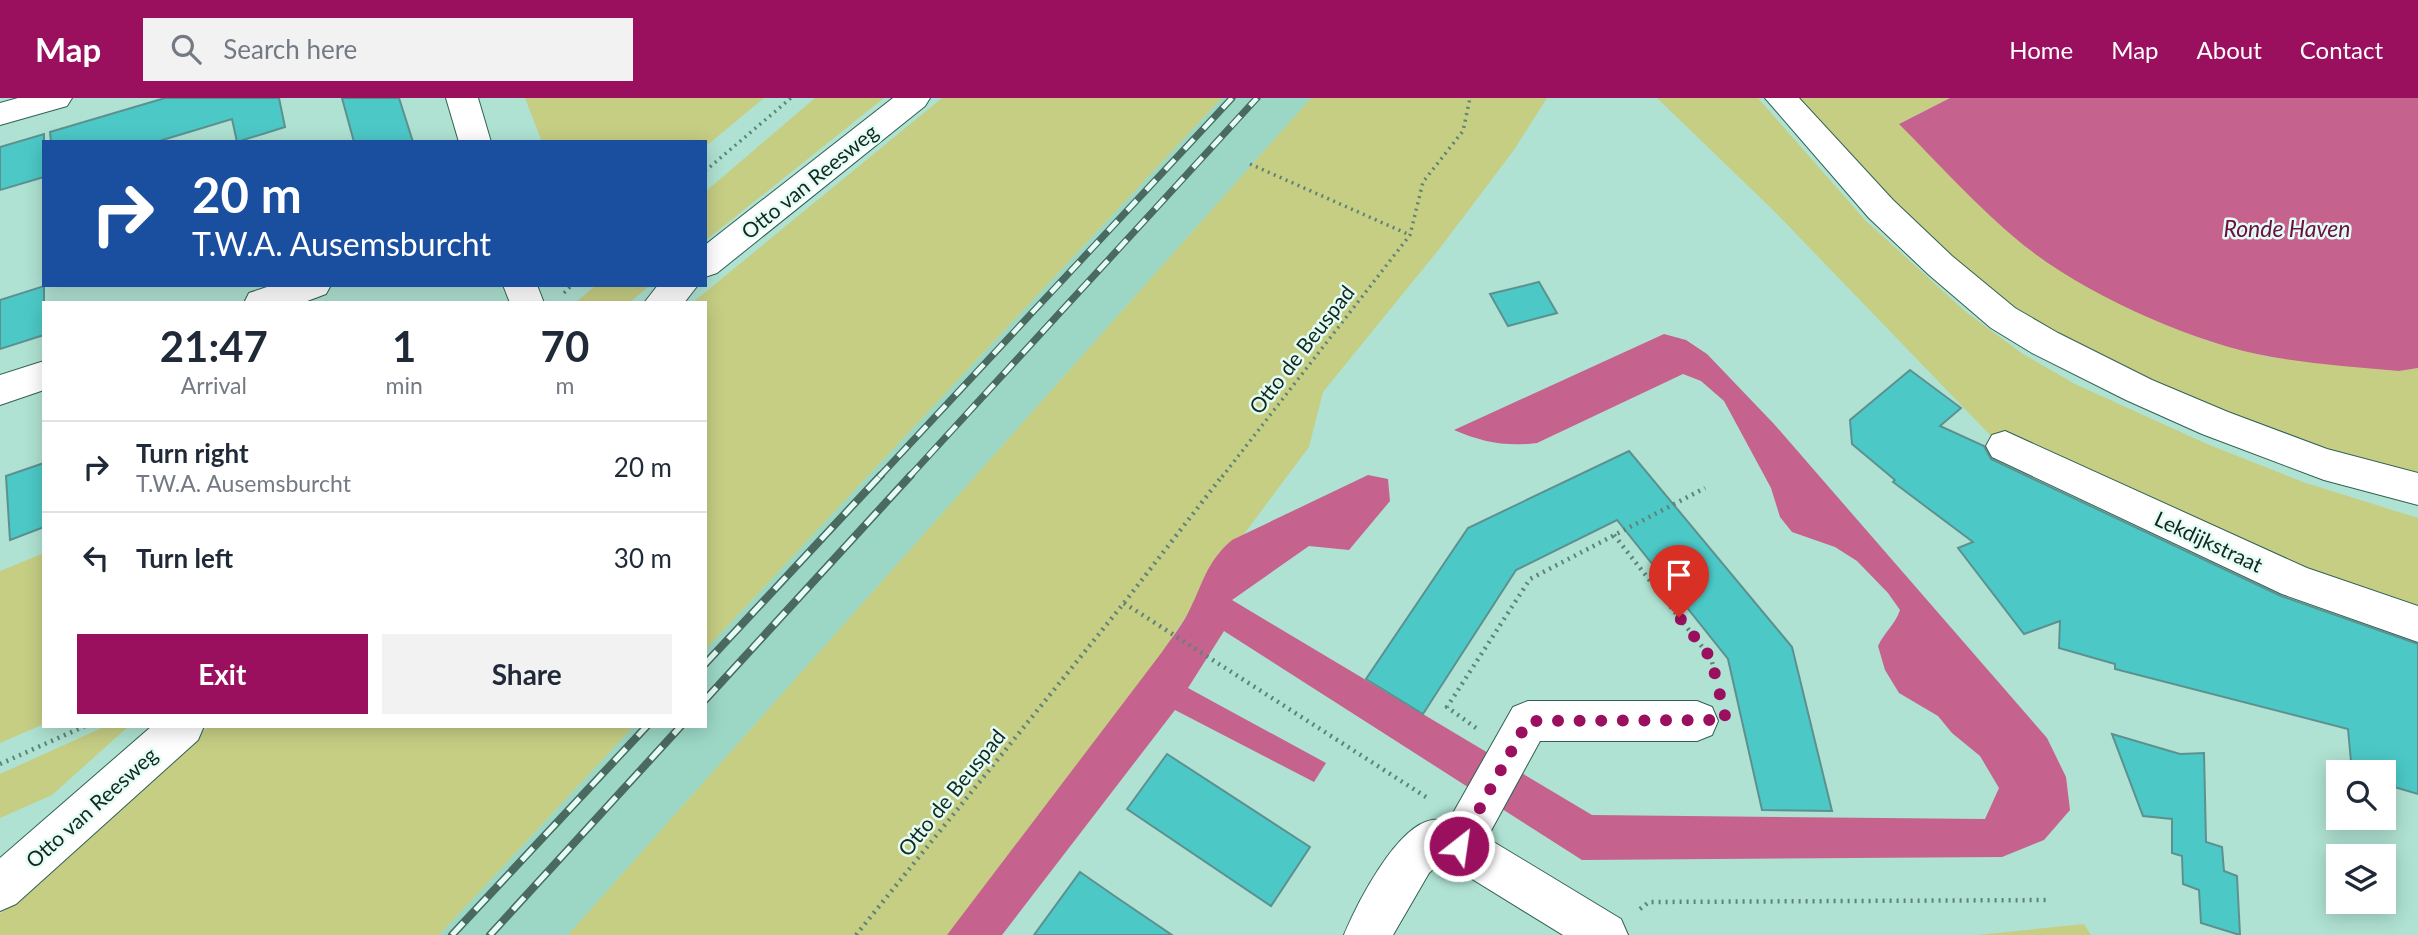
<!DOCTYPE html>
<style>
body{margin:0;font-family:Lato,sans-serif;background:#f2f2f3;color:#1f2937;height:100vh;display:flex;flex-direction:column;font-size:26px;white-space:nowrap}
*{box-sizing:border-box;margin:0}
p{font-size:23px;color:#747a83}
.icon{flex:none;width:38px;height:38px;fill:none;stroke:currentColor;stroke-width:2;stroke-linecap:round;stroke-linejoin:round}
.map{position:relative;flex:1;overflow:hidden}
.side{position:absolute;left:42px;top:203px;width:665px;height:427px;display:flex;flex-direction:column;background:#fff;border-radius:0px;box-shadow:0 4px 18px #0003}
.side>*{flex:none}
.guide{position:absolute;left:42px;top:42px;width:665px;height:147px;border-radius:0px;box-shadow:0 4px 18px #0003;background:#1a4fa0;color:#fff;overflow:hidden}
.buttons{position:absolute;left:2326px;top:662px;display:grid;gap:14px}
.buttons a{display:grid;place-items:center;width:70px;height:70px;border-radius:0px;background:#fff;box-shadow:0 4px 18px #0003;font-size:35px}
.pin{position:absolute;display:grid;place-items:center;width:60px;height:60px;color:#fff;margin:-72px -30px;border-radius:50% 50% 50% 0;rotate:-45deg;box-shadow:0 0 7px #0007}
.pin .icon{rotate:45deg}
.me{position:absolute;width:77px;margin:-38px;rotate:30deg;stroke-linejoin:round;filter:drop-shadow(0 0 5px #0008)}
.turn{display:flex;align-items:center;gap:24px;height:147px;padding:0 35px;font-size:32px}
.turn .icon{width:91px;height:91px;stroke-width:2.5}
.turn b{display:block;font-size:49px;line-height:60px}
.eta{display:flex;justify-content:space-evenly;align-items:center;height:119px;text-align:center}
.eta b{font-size:42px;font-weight:700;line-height:49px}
.button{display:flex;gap:14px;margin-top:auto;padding:14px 35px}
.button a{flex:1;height:80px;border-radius:0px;background:#9b0f5f;color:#fff;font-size:28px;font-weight:700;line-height:80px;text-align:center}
.button a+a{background:#f2f2f3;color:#1f2937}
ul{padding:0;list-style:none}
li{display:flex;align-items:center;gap:21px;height:91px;padding:0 35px;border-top:2px solid #e0e1e3}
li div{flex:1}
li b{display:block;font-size:26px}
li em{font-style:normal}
header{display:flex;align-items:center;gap:42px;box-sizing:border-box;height:98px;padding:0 35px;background:#9b0f5f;color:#fff}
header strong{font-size:33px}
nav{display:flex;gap:38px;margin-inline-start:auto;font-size:24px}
.search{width:490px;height:63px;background:#f2f2f3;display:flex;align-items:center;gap:18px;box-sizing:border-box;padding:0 24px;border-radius:0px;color:#747a83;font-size:26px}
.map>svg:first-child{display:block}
.built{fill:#9cd7c6}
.green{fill:#c6ce84}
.water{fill:#c6628e}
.building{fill:#4cc9c7;stroke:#5c9190;stroke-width:2}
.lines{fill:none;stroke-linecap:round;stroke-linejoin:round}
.street-casing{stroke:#316154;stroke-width:2}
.secondary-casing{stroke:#316154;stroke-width:2}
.path-far1{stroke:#5f8378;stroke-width:3.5;stroke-dasharray:2 4.5;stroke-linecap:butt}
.path{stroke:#5f8378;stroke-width:4.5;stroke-dasharray:2 5;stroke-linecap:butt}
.street{fill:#fff;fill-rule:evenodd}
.secondary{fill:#fff;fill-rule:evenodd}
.rail-far1-casing{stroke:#4a695f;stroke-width:7}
.rail-casing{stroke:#4a695f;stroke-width:8}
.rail-far1{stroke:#e4fdf4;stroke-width:4.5;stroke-dasharray:14;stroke-linecap:butt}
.rail{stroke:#e4fdf4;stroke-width:5;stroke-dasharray:17;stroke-linecap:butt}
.route{stroke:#9b0f5f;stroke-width:12;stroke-dasharray:0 21.6}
.labels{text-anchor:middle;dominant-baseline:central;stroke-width:5;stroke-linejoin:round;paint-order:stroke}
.street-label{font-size:21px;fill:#132721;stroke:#e4fdf4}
.water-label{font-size:23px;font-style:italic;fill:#6c0f41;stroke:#e4fdf4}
</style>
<header>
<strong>Map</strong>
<div class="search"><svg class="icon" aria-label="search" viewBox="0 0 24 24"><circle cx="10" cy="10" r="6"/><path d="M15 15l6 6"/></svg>Search here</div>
<nav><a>Home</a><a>Map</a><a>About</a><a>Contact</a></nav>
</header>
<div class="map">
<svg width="2418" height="837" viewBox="0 0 2418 837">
<rect width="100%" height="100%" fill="#afe2d2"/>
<path class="built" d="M 1222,0 L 1311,0 L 568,837 L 439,837 L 634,628 L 705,628 L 705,552 Z"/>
<path class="green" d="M 525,0 L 764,0 L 705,49 L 705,44 L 542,44 Z
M 815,0 L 884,0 L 705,143 L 705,94 Z
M 942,0 L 1222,0 L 705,552 L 705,205 L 692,205 Z
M 1311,0 L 1547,0 L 1514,52 L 1440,150 L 1323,294 L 1309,349 L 1215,475 L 1109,634 L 957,837 L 568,837 Z
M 1657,0 L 1758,0 L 1865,122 L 1966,214 L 2023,256 L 2075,286 L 2207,346 L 2303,384 L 2418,420 L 2418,513 L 2304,479 L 1991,338 L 1775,114 Z
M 1791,0 L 1950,0 L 1900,25 L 2023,146 L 2077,183 L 2154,221 L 2211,244 L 2269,259 L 2399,273 L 2418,270 L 2418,389 L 2232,329 L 1990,203 Z
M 596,187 L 650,187 L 629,205 L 575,205 Z
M 44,455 L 44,626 L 0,645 L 0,473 Z
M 106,628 L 129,628 L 52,697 L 0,720 L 0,676 Z
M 209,628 L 634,628 L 439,837 L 0,837 L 0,816 Z
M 2084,826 L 2091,837 L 1977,837 Z"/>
<path class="water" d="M 1950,0 L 2418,0 L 2418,270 L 2399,273 C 2356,269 2314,266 2272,259 C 2194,246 2082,195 2021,145 C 1977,109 1939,66 1899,26 Z
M 1664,236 L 1686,242 L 1707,256 L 1774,326 L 2047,640 L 2066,679 L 2070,712 L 2044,742 L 2002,759 L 1582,762 L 1224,533 L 1188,590 L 1326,665 L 1314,684 L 1175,612 L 1002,837 L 947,837 L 1162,554 C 1170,542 1180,530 1187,517 C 1203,487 1205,465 1232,442 L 1368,377 L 1388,381 L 1390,403 L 1349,452 L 1309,448 L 1232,502 L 1592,717 L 1985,721 L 1999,690 L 1980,658 L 1952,635 L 1938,618 L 1899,595 L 1885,572 L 1878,548 C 1885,533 1895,527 1900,512 L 1888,495 L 1857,463 L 1835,449 L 1792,434 L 1780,419 L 1771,390 L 1724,303 L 1701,283 L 1683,276 L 1537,345 C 1506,349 1482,344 1454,332 Z"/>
<path class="building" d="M 165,0 L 279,0 L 285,29 L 237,44 L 232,21 L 156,44 L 51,44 L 50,34 Z
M 342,0 L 399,0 L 413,44 L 354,44 Z
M 44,36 L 44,79 L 0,92 L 0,49 Z
M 1539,184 L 1557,215 L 1508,228 L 1490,196 Z
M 44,188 L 44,237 L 0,251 L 0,202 Z
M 1910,272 L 1961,310 L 1940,328 L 1984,348 L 1991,361 L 2281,498 L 2418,546 L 2418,696 L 2384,686 L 2384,674 L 2352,674 L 2348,631 L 2115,571 L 2115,566 L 2059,550 L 2060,523 L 2024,536 L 1958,450 L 1973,444 L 1893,384 L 1895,382 L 1852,346 L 1850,322 Z
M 1629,353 L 1792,549 L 1832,713 L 1762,712 L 1728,561 L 1617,422 L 1516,472 L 1423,616 L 1366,581 L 1468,430 Z
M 44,365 L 44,429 L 10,442 L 6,378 Z
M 2112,636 L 2180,656 L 2204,655 L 2206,744 L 2222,749 L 2224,773 L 2237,778 L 2240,837 L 2201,825 L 2199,792 L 2183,786 L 2182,758 L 2172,755 L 2172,721 L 2143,718 Z
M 1167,656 L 1310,749 L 1271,808 L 1127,711 Z
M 1080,774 L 1116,799 L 1172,837 L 1034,837 Z"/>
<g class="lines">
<g class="street-casing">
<path id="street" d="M 18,0 L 72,0 L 67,8 L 0,27 L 0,5 Z
M 446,0 L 478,0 L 491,44 L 459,44 Z
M 273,187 L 331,187 L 326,196 L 302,205 L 244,205 L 249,195 Z
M 503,187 L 537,187 L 544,205 L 510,205 Z
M 44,263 L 44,292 L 0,307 L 0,277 Z
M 2005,333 L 2307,470 L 2418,508 L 2418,544 L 2282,496 L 1992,359 L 1986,348 L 1992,337 Z
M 1528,603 L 1697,603 L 1712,609 L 1718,623 L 1712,637 L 1697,643 L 1540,643 L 1487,740 L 1621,821 L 1628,837 L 1563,837 L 1451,768 L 1439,766 L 1429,775 L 1393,837 L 1344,837 C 1357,806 1396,728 1432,722 C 1437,721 1443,723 1448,724 L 1513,609 Z"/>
</g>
<g class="secondary-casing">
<path id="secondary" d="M 893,0 L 930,0 L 925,8 L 717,175 L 705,179 L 705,147 Z
M 1765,0 L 1799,0 L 1893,102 L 1952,158 L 2015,210 L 2058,235 L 2152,282 L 2228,314 L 2327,351 L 2418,375 L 2418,407 L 2324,382 L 2202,336 L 2126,302 L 2032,255 L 1991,230 L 1928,176 L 1869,120 Z
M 658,187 L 698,187 L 684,205 L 644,205 Z
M 152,628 L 204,628 L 198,642 L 16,806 L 0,813 L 0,760 Z"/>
</g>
<path class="path-far1" d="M 1250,66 L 1410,137
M 705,73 L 791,0
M 564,195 L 572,187
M 1222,379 L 1410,137 L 1423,84 L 1463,33 L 1470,0"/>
<path class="path" d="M 1614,437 L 1711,560 L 1717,584
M 1124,505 L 1426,699
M 1476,630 L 1447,609 L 1530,481 L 1705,390
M 0,666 L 85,628
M 1640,811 L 1649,804 L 2050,802
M 856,837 L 1124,505 L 1223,377"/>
<use href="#street" class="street"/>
<use href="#secondary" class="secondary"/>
<g class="rail-far1-casing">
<path id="rail-far1" d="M 879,379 L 1232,0
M 909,379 L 1257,0"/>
</g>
<g class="rail-casing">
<path id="rail" d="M 705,566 L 881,377
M 705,602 L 911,377
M 452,837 L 647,628
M 490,837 L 681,628"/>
</g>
<use href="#rail-far1" class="rail-far1"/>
<use href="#rail" class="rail"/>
</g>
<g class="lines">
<path class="route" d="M 1459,748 L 1528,623 L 1726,622 L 1711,560 L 1679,519"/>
</g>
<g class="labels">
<g class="street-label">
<text transform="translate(809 83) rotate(-39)">Otto van Reesweg</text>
<text transform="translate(1301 251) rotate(-52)">Otto de Beuspad</text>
<text transform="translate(2209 443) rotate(25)">Lekdijkstraat</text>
<text transform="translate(951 694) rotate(-51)">Otto de Beuspad</text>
<text transform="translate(91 709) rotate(-42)">Otto van Reesweg</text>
</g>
<g class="water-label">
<text x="2287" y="130">Ronde Haven</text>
</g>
</g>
</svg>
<div class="buttons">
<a><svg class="icon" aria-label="search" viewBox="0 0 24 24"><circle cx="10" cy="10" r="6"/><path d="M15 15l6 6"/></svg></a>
<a><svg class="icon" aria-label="layers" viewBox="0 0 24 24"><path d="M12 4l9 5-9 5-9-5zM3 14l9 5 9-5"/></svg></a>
</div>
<div class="pin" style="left:1679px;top:519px;background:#d93025"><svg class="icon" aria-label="arrive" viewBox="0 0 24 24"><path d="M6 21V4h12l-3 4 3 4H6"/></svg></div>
<svg class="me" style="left:1459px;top:748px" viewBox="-20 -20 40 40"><circle r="17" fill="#9b0f5f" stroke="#fff" stroke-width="3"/><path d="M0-11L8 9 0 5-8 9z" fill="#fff"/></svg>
<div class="guide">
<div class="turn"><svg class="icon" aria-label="right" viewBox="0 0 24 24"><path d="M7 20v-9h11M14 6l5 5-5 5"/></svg><div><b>20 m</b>T.W.A. Ausemsburcht</div></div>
</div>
<section class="side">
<div class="eta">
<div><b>21:47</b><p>Arrival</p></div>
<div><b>1</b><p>min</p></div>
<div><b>70</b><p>m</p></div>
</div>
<ul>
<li><svg class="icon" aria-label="right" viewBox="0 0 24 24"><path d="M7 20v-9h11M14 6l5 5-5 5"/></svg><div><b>Turn right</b><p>T.W.A. Ausemsburcht</p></div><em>20 m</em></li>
<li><svg class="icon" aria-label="left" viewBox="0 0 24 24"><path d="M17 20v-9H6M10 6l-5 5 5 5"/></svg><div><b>Turn left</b></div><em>30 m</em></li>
</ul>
<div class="button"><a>Exit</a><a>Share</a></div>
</section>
</div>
